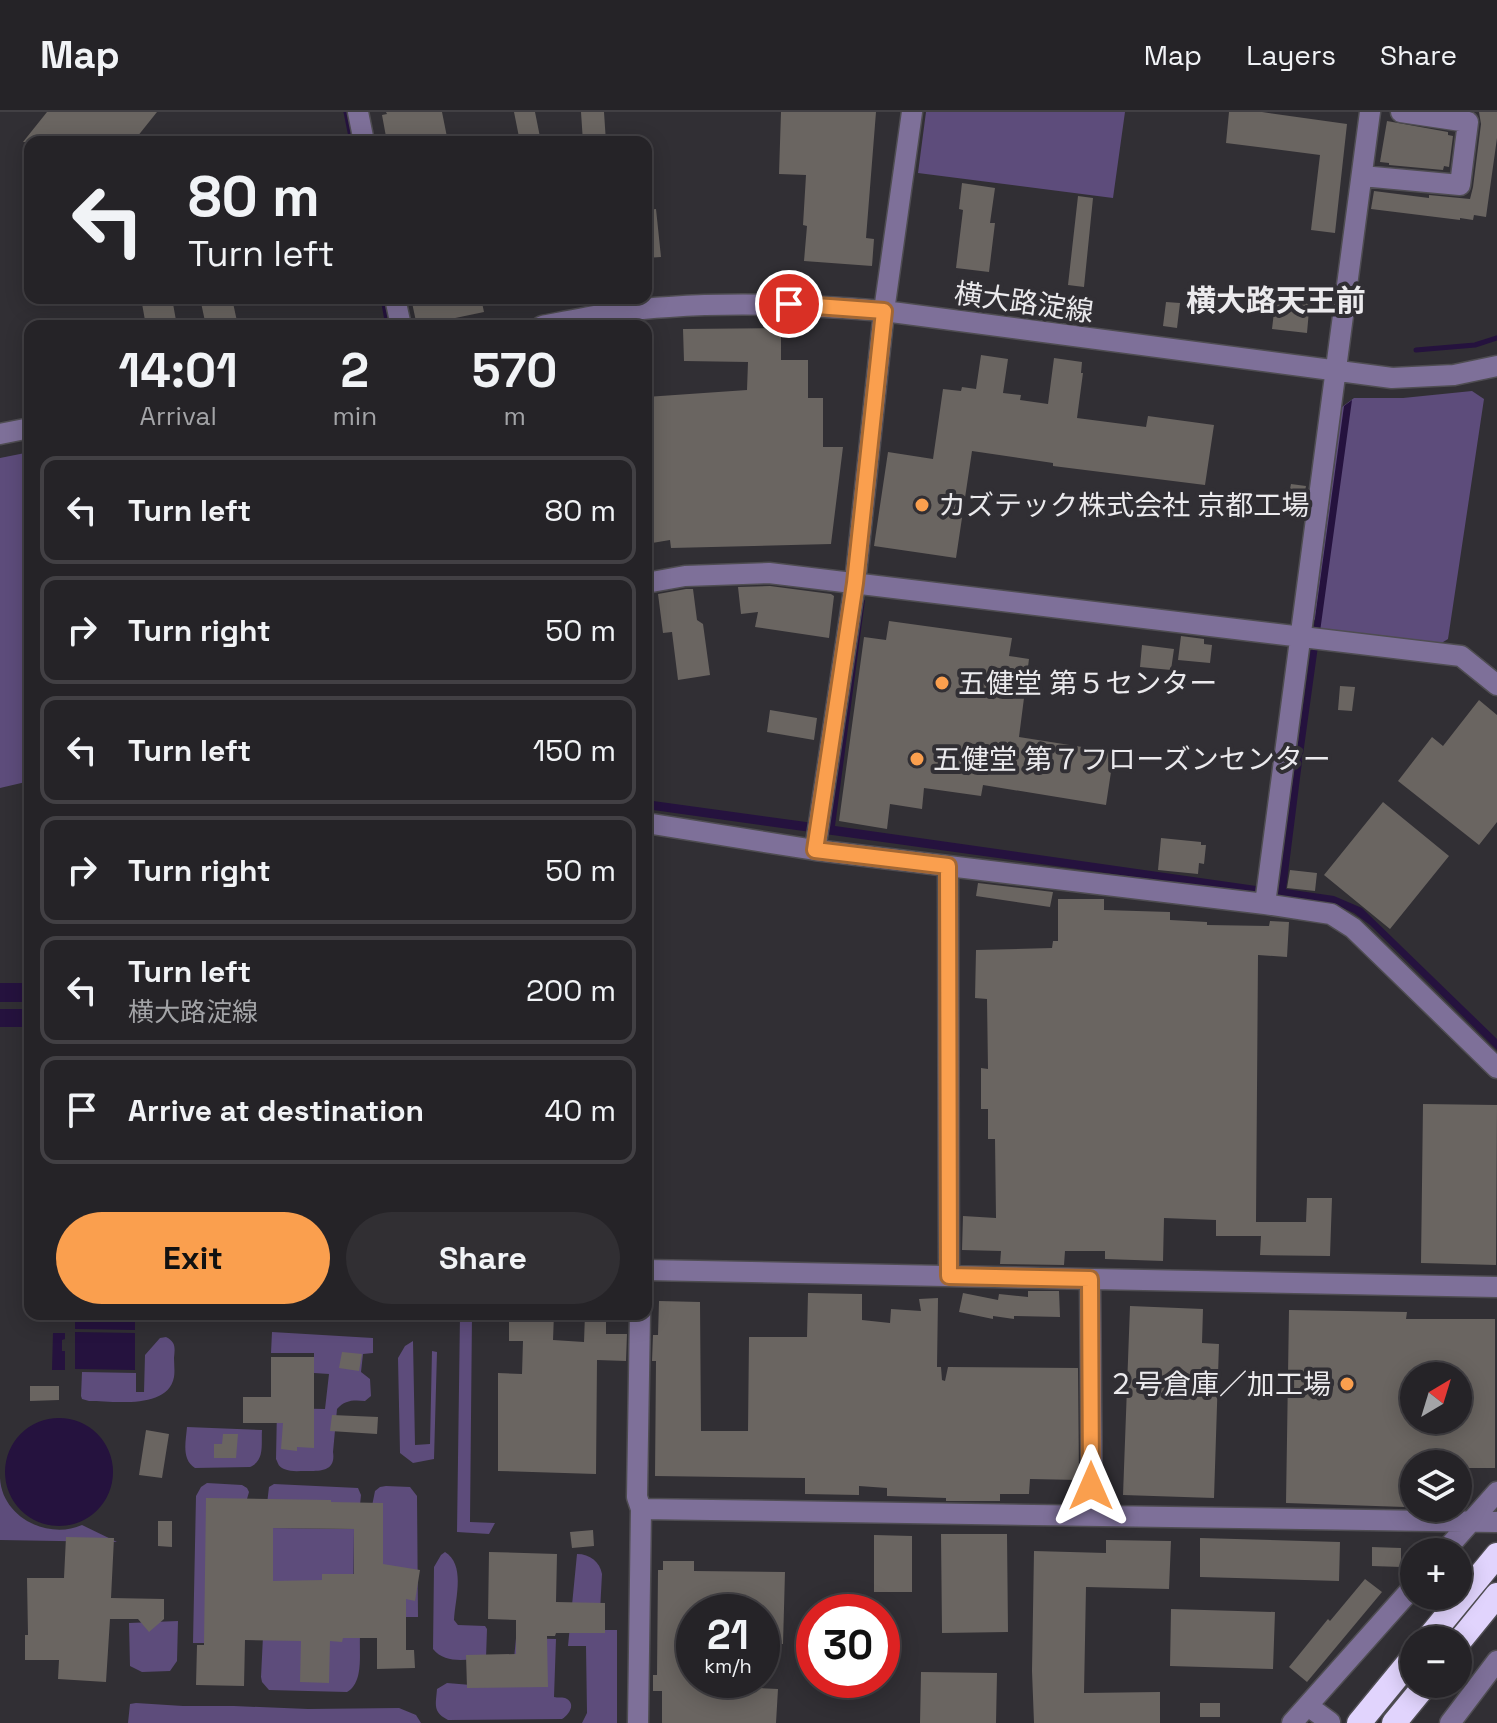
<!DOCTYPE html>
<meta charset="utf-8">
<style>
body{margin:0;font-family:"Space Grotesk","Noto Sans JP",sans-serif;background:#312f33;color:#f1f3f6;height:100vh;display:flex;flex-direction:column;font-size:30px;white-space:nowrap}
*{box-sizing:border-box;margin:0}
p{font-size:26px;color:#a3a4a7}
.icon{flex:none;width:44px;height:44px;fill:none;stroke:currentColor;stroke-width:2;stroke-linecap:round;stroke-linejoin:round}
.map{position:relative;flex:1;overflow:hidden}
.panel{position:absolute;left:24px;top:208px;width:628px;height:1000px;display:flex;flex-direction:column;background:#252327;border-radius:16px;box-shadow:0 4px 20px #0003,0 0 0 2px #424044}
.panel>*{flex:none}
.top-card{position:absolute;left:24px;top:24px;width:628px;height:168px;border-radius:16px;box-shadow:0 4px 20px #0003,0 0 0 2px #424044;background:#252327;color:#f1f3f6;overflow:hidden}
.needle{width:52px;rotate:38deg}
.buttons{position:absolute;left:1400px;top:1250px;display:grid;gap:16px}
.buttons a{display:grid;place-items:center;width:72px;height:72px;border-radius:50%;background:#252327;box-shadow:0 4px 20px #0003,0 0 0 2px #424044;font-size:40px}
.speed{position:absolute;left:676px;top:1482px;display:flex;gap:16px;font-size:40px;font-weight:700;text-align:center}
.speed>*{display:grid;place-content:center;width:104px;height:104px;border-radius:50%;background:#252327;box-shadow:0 4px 20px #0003,0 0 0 2px #424044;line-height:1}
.speed small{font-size:20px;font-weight:400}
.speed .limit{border:12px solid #d22;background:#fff;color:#111}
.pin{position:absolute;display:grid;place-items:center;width:68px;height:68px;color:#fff;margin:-34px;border:4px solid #fff;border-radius:50%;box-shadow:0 2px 8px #0007}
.me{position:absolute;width:88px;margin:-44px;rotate:0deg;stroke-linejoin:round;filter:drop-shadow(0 0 6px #0008)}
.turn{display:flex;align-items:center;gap:28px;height:168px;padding:0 32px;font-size:36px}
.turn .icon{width:104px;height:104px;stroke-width:2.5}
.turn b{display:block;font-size:56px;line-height:68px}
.eta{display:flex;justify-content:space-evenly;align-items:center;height:136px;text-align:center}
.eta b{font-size:48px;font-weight:700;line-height:56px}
.cta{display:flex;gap:16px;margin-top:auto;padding:16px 32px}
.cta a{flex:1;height:92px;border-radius:48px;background:#fa9f4e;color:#111;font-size:32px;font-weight:700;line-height:92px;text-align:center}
.cta a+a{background:#312f33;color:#f1f3f6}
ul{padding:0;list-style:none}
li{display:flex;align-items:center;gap:24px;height:108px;margin:0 16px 12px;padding:0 16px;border:4px solid #424044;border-radius:16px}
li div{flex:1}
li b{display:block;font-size:30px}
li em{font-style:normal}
header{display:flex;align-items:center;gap:48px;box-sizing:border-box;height:112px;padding:0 40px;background:#252327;border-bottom:2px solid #424044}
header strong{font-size:38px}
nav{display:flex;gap:44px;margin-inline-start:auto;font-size:28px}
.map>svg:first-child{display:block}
.green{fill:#5d4c7b}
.water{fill:#25123e}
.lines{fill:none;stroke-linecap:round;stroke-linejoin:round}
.stream{stroke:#25123e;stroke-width:5}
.building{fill:#6a6561;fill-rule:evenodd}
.minor-casing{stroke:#4f4d52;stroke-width:23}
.highway-casing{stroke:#4f4d52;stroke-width:27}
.minor{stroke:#7e7099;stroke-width:20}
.highway{stroke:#e1d4fd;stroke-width:24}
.route-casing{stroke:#a26733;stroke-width:20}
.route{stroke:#fa9f4e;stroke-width:14}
.poi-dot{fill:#fa9f4e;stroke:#312f34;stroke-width:3}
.labels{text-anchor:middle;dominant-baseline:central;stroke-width:8;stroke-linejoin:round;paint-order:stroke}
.street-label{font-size:28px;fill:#ebeaed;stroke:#312f34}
.poi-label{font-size:28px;fill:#ebeaed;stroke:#312f34;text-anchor:start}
.neighbourhood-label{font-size:30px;font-weight:bold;fill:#ebeaed;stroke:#312f34}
</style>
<header>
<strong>Map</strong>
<nav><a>Map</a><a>Layers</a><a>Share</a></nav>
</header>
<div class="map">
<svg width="1497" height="1611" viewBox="0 0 1497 1611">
<rect width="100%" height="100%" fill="#312f34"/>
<path class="green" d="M 926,0 L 1125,0 L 1113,86 L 918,61 Z
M 1472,279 L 1484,287 L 1448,527 L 1435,535 L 1323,520 L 1314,507 L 1342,295 L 1354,286 L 1403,286 Z
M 30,340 L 30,669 L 0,676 L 0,346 Z
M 460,1202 L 472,1202 L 470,1410 L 495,1411 L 489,1422 L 457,1420 Z
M 272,1220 L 373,1226 L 373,1241 L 363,1242 L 361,1260 L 370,1267 L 371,1284 L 365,1289 C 353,1288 345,1288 337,1297 L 333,1340 C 336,1360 320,1359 305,1359 C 298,1359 291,1360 284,1357 C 278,1354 279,1353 276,1347 L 277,1296 L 325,1297 L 329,1262 L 314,1261 L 314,1241 L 271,1241 Z
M 166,1225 C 176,1230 175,1236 174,1246 C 174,1252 175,1259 174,1265 C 168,1298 113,1289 89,1289 L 82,1287 L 81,1284 L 82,1260 L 136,1261 L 136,1280 L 144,1280 L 145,1243 L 160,1226 Z
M 413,1229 L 415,1333 L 430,1332 L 432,1239 L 437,1240 L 434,1347 L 413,1351 L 400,1341 L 398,1246 L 405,1234 Z
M 187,1315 L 262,1318 C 261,1333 265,1348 250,1355 L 195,1356 C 181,1347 186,1329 187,1315 Z
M 0,1366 C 2,1406 49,1428 82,1413 L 117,1430 L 0,1428 Z
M 207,1371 L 242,1373 L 247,1376 L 249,1380 L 206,1531 L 193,1531 L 196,1384 L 201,1375 Z
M 274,1372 L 358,1376 L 361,1383 L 360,1393 L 267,1392 L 269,1375 Z
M 386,1374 L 410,1375 L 417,1384 L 418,1505 L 378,1505 L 372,1394 L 375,1379 L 380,1375 Z
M 273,1416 L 354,1417 L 353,1502 L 273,1501 Z
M 445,1440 C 466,1453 455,1487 454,1508 L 458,1513 L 485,1514 L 487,1517 L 486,1546 C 468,1547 446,1553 433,1537 L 434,1455 L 441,1443 Z
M 577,1442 C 590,1442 600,1450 602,1462 L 599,1518 L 617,1518 L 617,1611 L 582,1611 L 587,1601 L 586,1534 L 568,1534 Z
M 178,1509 L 177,1549 L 170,1559 L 142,1560 L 130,1554 L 129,1511 Z
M 263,1524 L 360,1524 C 359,1542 364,1570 347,1580 L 269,1578 L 262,1570 L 261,1565 Z
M 516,1526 L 556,1527 L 554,1585 C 558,1586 561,1585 565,1586 C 577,1591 569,1603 562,1607 L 448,1608 C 432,1600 436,1592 437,1577 L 447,1571 L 471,1573 L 514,1547 Z
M 136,1591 L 183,1594 L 234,1594 L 308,1597 L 399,1596 L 416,1603 L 421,1611 L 128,1611 L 130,1592 Z"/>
<path class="water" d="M 1352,288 L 1302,650 L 1286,777 L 1334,784 L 1362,796 L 1497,927 L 1497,938 L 1370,813 L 1354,801 L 1336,793 L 646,697 L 646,688 L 828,713 L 858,493 L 865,488 L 835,714 L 1278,777 L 1344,294 Z
M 0,871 L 29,871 L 28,890 L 0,890 Z
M 0,897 L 29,897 L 28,915 L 0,915 Z
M 75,1202 L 135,1202 L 135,1218 L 75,1217 Z
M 75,1220 L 135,1221 L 135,1258 L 75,1257 Z
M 53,1221 L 65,1221 L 65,1227 L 62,1228 L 62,1239 L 65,1239 L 65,1258 L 52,1258 Z
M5 1360a54 54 0 1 1 108 0a54 54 0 1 1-108 0Z"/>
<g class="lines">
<path class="stream" d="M 346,0 L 352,30
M 383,186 L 388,214
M 1416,238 L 1475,233 L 1497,226"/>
</g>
<path class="building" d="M 47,0 L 157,0 L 133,30 L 23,30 Z
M 386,0 L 442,0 L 448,30 L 387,30 L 382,3 L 387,2 Z
M 514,0 L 535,0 L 541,30 L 520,30 Z
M 581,0 L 604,0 L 606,30 L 583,30 Z
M 781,0 L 876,0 L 866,126 L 874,127 L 872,154 L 804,149 L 807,114 L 803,113 L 806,63 L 779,62 Z
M 1229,0 L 1262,0 L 1347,12 L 1335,121 L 1311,118 L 1320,43 L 1226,31 Z
M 1479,0 L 1497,0 L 1497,26 L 1486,105 L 1474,103 L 1473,108 L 1460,106 L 1460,108 L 1371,97 L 1374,79 L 1429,86 L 1429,83 L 1470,87 L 1473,75 L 1481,12 Z
M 1387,9 L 1448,20 L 1448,23 L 1453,24 L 1449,55 L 1444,54 L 1443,58 L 1389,53 L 1389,51 L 1380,50 Z
M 962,71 L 995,76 L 990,111 L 995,111 L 989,160 L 956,156 L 963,98 L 959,97 Z
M 1078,84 L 1093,86 L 1084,175 L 1068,173 Z
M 656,97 L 661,145 L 646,146 L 646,98 Z
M 1276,183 L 1310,187 L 1307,221 L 1272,217 Z
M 141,186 L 172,186 L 177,214 L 146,214 Z
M 200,186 L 232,186 L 238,214 L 206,214 Z
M 411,186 L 481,186 L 484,200 L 417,214 Z
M 1166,190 L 1180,191 L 1177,216 L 1163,214 Z
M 781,216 L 781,248 L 808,248 L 808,286 L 823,286 L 823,335 L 843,335 L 831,432 L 671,436 L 670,428 L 646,432 L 646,285 L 747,278 L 748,250 L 684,249 L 683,217 Z
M 981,243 L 1008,247 L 1003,281 L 1021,283 L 1020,288 L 1048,292 L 1054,246 L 1082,250 L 1081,261 L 1083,261 L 1077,306 L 1146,315 L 1148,304 L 1214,313 L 1205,373 L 1053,354 L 1053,351 L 972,339 L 956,446 L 874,434 L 888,340 L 933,347 L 943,277 L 961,279 L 962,275 L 976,277 Z
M 1291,372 L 1306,374 L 1303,390 L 1288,387 Z
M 770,474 L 831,482 L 834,484 L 829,526 L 755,515 L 758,500 L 741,502 L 738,475 Z
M 686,477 L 693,477 L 697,508 L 703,512 L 710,563 L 678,568 L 672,520 L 663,521 L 658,482 Z
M 889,509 L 1012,526 L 1009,544 L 1029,547 L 1019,625 L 1114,640 L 1106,693 L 983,673 L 981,684 L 924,676 L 922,697 L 890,692 L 887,717 L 839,709 L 864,525 L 886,528 Z
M 1181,524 L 1204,527 L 1204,532 L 1212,533 L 1210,551 L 1178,548 Z
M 1142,533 L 1174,537 L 1171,558 L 1140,555 Z
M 1340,574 L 1355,575 L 1352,599 L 1338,598 Z
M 1479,588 L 1497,603 L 1497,710 L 1479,733 L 1398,669 L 1432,625 L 1443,634 Z
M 770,598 L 817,606 L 814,628 L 767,620 Z
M 1383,690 L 1449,744 L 1390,817 L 1324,763 Z
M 1161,726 L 1201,730 L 1201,733 L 1206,733 L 1204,752 L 1199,751 L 1198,762 L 1158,758 Z
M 1290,758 L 1317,761 L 1315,779 L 1287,776 Z
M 978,771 L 1053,780 L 1050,795 L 976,784 Z
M 1058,787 L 1104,787 L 1104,798 L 1170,800 L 1170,808 L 1207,810 L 1207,813 L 1269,814 L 1270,809 L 1289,810 L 1287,845 L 1258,843 L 1256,1110 L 1306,1110 L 1307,1086 L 1332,1086 L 1330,1144 L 1260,1143 L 1261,1124 L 1216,1124 L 1216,1108 L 1164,1106 L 1163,1149 L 1105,1147 L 1105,1139 L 1065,1139 L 1064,1153 L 1000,1152 L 1001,1139 L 962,1138 L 963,1104 L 996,1106 L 995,1027 L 988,1027 L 988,997 L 981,997 L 981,956 L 988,957 L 987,887 L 975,886 L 976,838 L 1052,836 L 1053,829 L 1058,829 Z
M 1423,992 L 1497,993 L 1496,1153 L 1421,1151 Z
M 1028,1179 L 1059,1179 L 1060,1205 L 1014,1204 L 1014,1207 L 993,1204 L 993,1207 L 959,1200 L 963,1181 L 998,1188 L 999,1182 L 1028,1185 Z
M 808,1181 L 862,1182 L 862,1208 L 890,1211 L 891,1197 L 921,1199 L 919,1187 L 938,1186 L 937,1255 L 941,1255 L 942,1268 L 945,1269 L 948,1255 L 1078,1256 L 1079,1368 L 1030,1367 L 1029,1382 L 1000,1382 L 1000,1389 L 946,1389 L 946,1386 L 887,1384 L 887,1376 L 859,1374 L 859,1383 L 805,1382 L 805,1366 L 655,1364 L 656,1249 L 652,1249 L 653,1223 L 658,1223 L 659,1189 L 700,1190 L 701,1319 L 748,1319 L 749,1225 L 807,1225 Z
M 1130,1194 L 1203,1197 L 1202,1231 L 1219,1232 L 1214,1386 L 1123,1383 Z
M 1289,1198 L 1407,1200 L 1406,1207 L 1495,1207 L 1495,1356 L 1458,1356 L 1458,1352 L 1414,1352 L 1414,1355 L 1406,1355 L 1405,1395 L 1286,1391 ZM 1414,1264 L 1458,1264 L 1458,1308 L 1414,1308 Z
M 526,1202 L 554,1202 L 553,1228 L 584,1230 L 585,1202 L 606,1202 L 606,1222 L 627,1222 L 626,1249 L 597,1248 L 596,1362 L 498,1359 L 498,1261 L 522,1262 L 523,1229 L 509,1229 L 509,1207 L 526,1207 Z
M 342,1240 L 362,1242 L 359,1259 L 339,1256 Z
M 271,1245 L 314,1245 L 314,1336 L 297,1335 L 297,1339 L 281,1337 L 283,1311 L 243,1311 L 243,1285 L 271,1285 Z
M 30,1274 L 59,1274 L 59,1288 L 30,1289 Z
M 332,1303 L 378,1305 L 377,1322 L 330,1319 Z
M 146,1318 L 169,1322 L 162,1366 L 139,1363 Z
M 223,1322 L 238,1322 L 236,1346 L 214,1346 L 214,1332 L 222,1332 Z
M 206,1386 L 331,1388 L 331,1390 L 383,1391 L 383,1452 L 420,1458 L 415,1489 L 406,1487 L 406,1538 L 414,1538 L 415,1556 L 377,1557 L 377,1526 L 343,1526 L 342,1530 L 330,1529 L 329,1571 L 300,1570 L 301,1529 L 245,1528 L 244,1574 L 196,1573 L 197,1533 L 204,1533 ZM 273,1416 L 354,1417 L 354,1462 L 322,1462 L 322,1468 L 273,1469 Z
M 158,1409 L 172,1409 L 172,1435 L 158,1434 Z
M 593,1418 L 594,1434 L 572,1436 L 570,1420 Z
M 941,1422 L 1007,1422 L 1008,1520 L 942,1521 Z
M 874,1423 L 912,1424 L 912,1480 L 874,1480 Z
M 66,1425 L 114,1426 L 111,1486 L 164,1487 L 164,1507 L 149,1520 L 138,1507 L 110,1507 L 106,1570 L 58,1567 L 59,1548 L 25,1548 L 25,1523 L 28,1523 L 27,1466 L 64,1466 Z
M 1200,1426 L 1340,1430 L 1339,1469 L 1200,1465 Z
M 1106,1428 L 1171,1429 L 1169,1477 L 1086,1475 L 1084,1581 L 1160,1580 L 1160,1611 L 1034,1611 L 1032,1559 L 1034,1439 L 1106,1441 Z
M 1372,1435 L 1401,1436 L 1401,1455 L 1372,1454 Z
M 489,1440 L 557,1442 L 556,1490 L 605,1491 L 605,1521 L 556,1521 L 555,1524 L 547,1524 L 548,1575 L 467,1576 L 466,1543 L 516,1542 L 516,1508 L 488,1507 Z
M 663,1449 L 694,1449 L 694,1459 L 785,1460 L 783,1532 L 762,1532 L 762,1499 L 703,1498 L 703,1500 L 694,1500 L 694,1568 L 759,1568 L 759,1576 L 778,1577 L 776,1611 L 662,1611 L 662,1579 L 653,1579 L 653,1563 L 657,1563 L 658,1458 L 663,1458 Z
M 1365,1467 L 1382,1480 L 1307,1570 L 1289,1555 L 1328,1507 L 1330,1509 Z
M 1171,1497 L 1275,1500 L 1273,1557 L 1170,1554 Z
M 921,1560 L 997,1561 L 996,1611 L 920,1611 Z
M 1200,1591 L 1220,1591 L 1220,1605 L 1200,1605 Z"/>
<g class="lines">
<g class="minor-casing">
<path id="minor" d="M 358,0 L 364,30
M 1362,64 L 1460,73 L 1468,10 L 1401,0
M 395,186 L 401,214
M 542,214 C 584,206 627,197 669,195 C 741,190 812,193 884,199 L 1392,266 L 1454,263 L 1497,254
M 0,322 L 30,316
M 646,471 L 685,464 L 769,461 L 1461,544 L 1497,573
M 646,711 L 815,738 L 1265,792 L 1331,802 L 1353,816 L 1497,956
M 815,738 L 855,471 L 884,199 L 912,0
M 948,754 L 949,1164
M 1265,792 L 1370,0
M 646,1158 L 1497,1175
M 1090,1167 L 1092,1403
M 641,1397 L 1496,1410
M 1444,1440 L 1497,1380
M 1308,1594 L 1330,1610
M 638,1611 L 641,1397 L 637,1385 L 640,1202
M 1292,1611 L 1414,1474
M 1450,1611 L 1497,1549"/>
</g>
<g class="highway-casing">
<path id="highway" d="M 1427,1528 L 1497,1443
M 1458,1531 L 1497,1483
M 1359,1611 L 1414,1544
M 1394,1611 L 1426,1572"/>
</g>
<use href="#minor" class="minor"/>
<use href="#highway" class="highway"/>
</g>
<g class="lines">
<g class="route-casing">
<path id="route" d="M 789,192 L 884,199 L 855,471 L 815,738 L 948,754 L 949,1164 L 1090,1167 L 1091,1374"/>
</g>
<use href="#route" class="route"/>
</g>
<g class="poi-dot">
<circle cx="922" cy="393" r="8"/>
<circle cx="942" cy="571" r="8"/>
<circle cx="917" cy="647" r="8"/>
<circle cx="1347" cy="1272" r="8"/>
</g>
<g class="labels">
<g class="street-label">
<text transform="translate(1024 190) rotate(8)">横大路淀線</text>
</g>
<g class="poi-label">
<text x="938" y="393">カズテック株式会社 京都工場</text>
<text x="958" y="571">五健堂 第５センター</text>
<text x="933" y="647">五健堂 第７フローズンセンター</text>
<text x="1331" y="1272" text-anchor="end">２号倉庫／加工場</text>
</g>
<g class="neighbourhood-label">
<text x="1276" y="188">横大路天王前</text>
</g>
</g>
</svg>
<div class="buttons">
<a><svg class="needle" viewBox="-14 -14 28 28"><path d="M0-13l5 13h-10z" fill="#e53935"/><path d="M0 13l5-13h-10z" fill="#a3a4a7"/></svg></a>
<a><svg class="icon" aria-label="layers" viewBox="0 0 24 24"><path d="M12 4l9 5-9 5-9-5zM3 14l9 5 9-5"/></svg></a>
<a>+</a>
<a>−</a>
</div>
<div class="speed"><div>21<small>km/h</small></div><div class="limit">30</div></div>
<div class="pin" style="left:789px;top:192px;background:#d93025"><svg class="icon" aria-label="arrive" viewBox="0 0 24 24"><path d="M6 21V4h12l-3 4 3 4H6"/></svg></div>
<svg class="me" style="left:1091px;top:1374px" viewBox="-20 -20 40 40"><path d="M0-17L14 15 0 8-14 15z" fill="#fa9f4e" stroke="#fff" stroke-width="4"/></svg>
<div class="top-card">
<div class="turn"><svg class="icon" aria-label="left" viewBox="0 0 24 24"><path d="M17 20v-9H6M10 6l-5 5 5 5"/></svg><div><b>80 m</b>Turn left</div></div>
</div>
<section class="panel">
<div class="eta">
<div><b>14:01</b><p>Arrival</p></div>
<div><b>2</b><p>min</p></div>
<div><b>570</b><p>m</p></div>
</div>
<ul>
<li><svg class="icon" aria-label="left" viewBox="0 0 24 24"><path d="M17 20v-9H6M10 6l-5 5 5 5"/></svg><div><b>Turn left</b></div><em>80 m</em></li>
<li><svg class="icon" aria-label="right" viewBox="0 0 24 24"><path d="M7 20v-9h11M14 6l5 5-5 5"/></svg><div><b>Turn right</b></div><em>50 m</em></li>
<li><svg class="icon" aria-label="left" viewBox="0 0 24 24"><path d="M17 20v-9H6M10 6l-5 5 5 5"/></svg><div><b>Turn left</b></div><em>150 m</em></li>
<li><svg class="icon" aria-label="right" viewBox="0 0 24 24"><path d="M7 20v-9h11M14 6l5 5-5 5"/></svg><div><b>Turn right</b></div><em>50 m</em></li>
<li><svg class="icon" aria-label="left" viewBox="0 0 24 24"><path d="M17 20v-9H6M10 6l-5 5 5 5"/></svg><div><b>Turn left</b><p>横大路淀線</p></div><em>200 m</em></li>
<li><svg class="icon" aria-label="arrive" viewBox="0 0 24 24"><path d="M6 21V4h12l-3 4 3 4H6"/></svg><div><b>Arrive at destination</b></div><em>40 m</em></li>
</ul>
<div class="cta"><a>Exit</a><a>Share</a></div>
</section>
</div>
